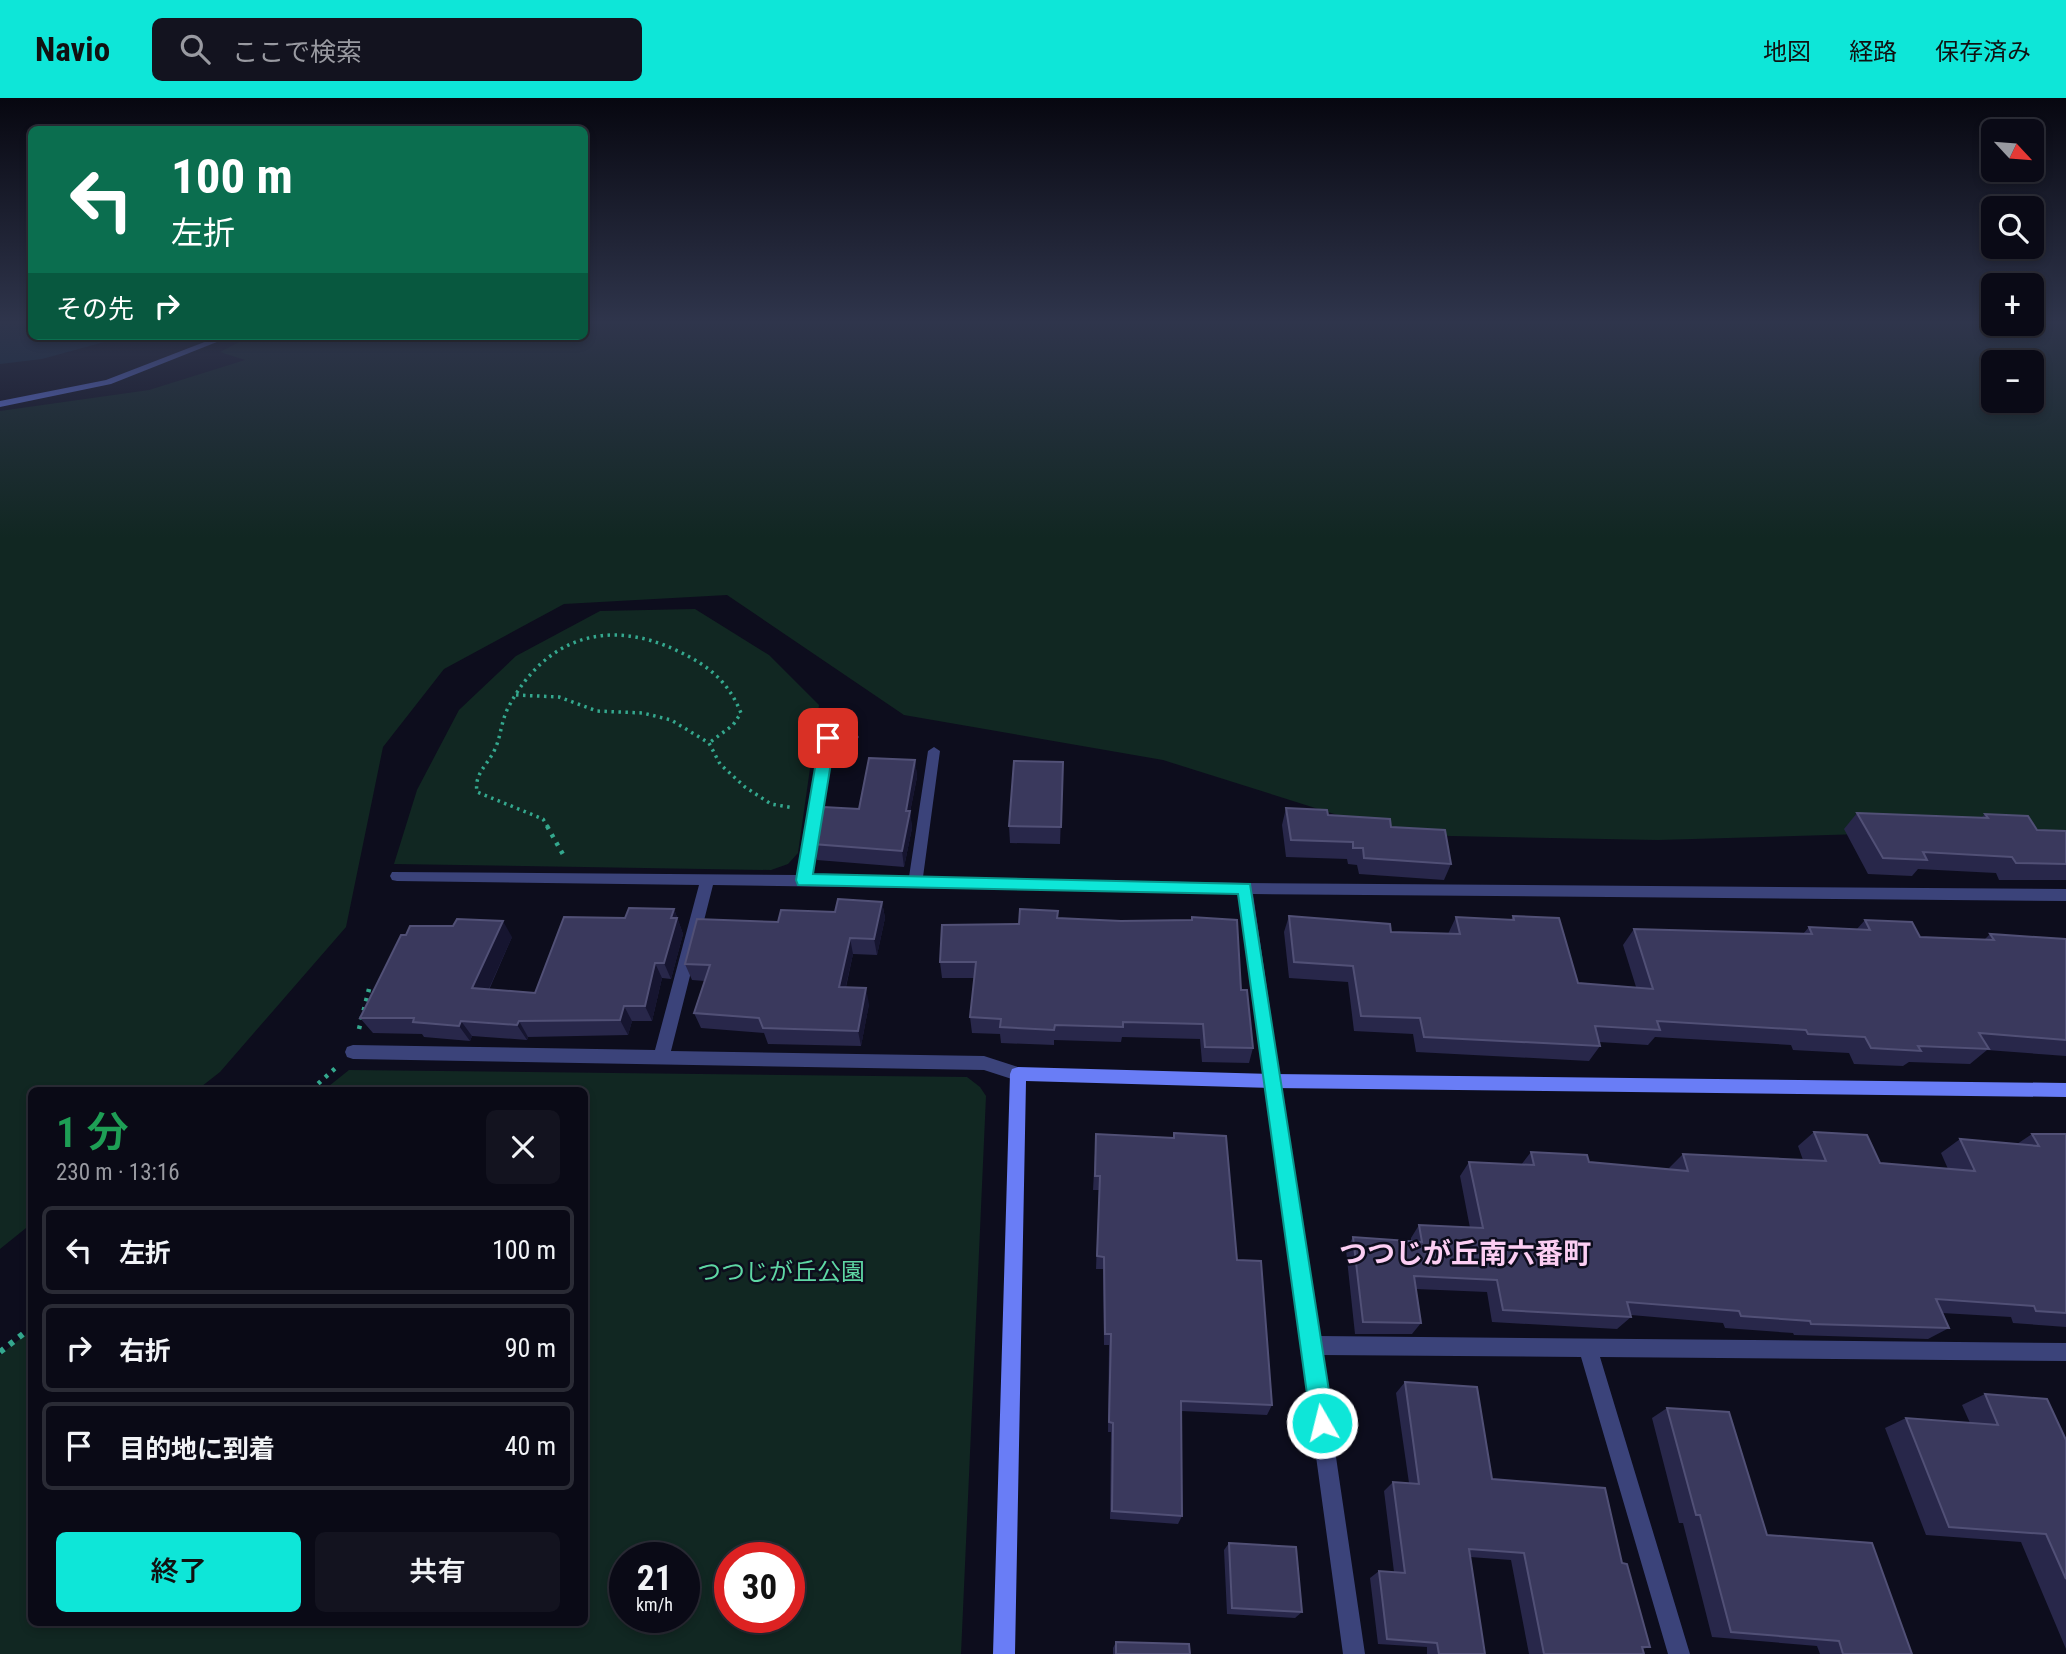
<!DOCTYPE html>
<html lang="ja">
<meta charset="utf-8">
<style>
body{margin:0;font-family:"Roboto Condensed","Noto Sans JP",sans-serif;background:#13131f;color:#f1f3f6;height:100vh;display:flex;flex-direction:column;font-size:26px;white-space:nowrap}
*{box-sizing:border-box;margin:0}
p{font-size:23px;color:#999aa1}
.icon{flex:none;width:38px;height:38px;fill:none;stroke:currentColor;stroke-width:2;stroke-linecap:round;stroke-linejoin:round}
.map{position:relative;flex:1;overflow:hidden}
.sheet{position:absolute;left:28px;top:989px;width:560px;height:539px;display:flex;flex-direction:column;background:#0a0a16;border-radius:10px;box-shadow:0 4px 10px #0003,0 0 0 2px #2a2b35}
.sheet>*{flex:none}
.banner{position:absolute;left:28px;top:28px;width:560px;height:214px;border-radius:10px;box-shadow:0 4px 10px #0003,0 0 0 2px #2a2b35;background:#0b6e4f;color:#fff;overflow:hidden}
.needle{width:46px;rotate:116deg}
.tools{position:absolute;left:1981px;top:21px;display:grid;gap:14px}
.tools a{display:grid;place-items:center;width:63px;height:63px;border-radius:10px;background:#0a0a16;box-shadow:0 4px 10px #0003,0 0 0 2px #2a2b35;font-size:35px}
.speed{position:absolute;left:609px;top:1444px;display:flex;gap:14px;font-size:35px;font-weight:700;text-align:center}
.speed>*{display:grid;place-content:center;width:91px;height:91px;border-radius:50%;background:#0a0a16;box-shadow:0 4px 10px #0003,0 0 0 2px #2a2b35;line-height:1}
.speed small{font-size:18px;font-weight:400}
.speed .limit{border:10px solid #d22;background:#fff;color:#111}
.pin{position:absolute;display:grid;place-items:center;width:60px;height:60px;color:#fff;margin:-30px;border-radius:14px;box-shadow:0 4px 10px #0006}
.me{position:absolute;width:77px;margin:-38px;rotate:352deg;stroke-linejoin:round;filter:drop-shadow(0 0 5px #0008)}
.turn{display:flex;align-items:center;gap:24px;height:147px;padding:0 28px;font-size:32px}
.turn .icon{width:91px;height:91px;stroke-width:2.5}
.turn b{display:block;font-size:49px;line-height:60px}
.then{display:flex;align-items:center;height:66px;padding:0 28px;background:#0003;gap:14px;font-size:26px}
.round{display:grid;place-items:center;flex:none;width:74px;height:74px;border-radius:10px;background:#13131f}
.summary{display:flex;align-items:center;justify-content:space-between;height:119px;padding:0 28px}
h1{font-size:42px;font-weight:600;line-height:52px;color:#1e9e55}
.action{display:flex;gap:14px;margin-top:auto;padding:14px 28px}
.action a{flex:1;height:80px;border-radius:10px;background:#0ee6d8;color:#111;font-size:28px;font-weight:600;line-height:80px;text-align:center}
.action a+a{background:#13131f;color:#f1f3f6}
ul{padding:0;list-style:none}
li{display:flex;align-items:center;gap:21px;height:88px;margin:0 14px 10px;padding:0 14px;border:4px solid #2a2b35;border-radius:10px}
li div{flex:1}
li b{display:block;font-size:26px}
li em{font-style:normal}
header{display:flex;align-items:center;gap:42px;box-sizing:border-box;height:98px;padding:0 35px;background:#0ee6d8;color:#111}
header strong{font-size:33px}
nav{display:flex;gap:38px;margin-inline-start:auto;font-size:24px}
.search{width:490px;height:63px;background:#13131f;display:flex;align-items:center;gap:18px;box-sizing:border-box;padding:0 24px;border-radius:10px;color:#999aa1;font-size:26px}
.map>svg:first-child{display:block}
.green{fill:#112722;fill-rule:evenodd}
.water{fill:#0e2a40}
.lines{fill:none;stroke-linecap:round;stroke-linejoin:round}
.path-far2{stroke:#34a88e;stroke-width:3.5;stroke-dasharray:2.5 4.5;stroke-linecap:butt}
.path-far1{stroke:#34a88e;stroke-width:4.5;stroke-dasharray:3.5 6;stroke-linecap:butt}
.path{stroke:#34a88e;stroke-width:6;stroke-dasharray:5 7;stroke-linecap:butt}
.street{fill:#3b437a;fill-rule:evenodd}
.secondary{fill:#697df6;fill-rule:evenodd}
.wall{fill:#28274a}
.shaded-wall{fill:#161530}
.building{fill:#3a395d;stroke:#515076;stroke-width:2}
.route{fill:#0ee6d8;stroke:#09968c;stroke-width:2}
.labels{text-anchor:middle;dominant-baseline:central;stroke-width:5;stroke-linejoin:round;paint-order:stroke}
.near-park-label{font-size:24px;fill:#5ed7a4;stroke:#0d0d1d}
.near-quarter-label{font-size:28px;font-weight:bold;fill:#fccef3;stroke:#0d0d1d}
</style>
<header>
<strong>Navio</strong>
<div class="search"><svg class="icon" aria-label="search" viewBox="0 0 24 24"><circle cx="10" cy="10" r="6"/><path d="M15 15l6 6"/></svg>ここで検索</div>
<nav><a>地図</a><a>経路</a><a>保存済み</a></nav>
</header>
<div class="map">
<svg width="2066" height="1556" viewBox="0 0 2066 1556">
<rect width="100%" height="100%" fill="#0d0d1d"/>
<path class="green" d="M 585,223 L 1993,223 L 1993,226 L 2066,223 L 2066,752 L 1896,735 L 1658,742 L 1401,737 L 1163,662 L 904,617 L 727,497 L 564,506 L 444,571 L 383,649 L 346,829 L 220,974 L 197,992 L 32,992 L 31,1126 L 0,1151 L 0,313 L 149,292 L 245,262 L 220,254 L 251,238 L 584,238 ZM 1993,264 L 2032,264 L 2032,303 L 1993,303 Z
M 695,511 L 769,557 L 819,607 L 798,755 L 788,766 L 771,772 L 394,766 L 417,692 L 459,612 L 516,558 L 600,513 Z
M 349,972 L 967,979 L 980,989 L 986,998 L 961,1556 L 0,1556 L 0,1257 L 31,1232 L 32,1524 L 584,1524 L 584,992 L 324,992 ZM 625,1460 L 684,1460 L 684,1519 L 625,1519 ZM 730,1460 L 789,1460 L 789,1519 L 730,1519 Z"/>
<path class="water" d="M 0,223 L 31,223 L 32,238 L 126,238 L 42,261 L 0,266 Z"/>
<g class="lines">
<path class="path-far2" d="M 516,597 L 559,599 L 597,613 L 643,615 L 671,622 L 709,645 L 720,666 L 745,689 L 771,706 L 794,710
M 548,729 L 543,721 L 477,694 C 474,675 488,667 495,651 C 501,638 501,624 508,610 C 544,540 607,519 678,553 C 709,568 728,583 741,615 L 733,627 L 709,645"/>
<path class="path-far1" d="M 547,728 L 565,760
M 359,931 L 369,891
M 311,992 L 339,967"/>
<path class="path" d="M 0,1254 L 32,1229"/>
<path class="street" d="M 853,635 L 857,636 L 859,639 L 857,642 L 834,644 L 812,777 L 909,779 L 928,653 L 934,649 L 940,653 L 923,779 L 1245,785 L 2066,791 L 2066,803 L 1253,796 L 1318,1238 L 2066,1245 L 2066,1263 L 1600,1259 L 1690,1556 L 1668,1556 L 1581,1259 L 1321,1257 L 1365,1556 L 1343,1556 L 1239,795 L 713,787 L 671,953 L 984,958 L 1024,971 L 1026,976 L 1024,981 L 1018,983 L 984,972 L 353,961 L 347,959 L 345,954 L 347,949 L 353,947 L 655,952 L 699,787 L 397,783 L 392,782 L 390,778 L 392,774 L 798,777 L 822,640 L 828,636 Z"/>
<path class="secondary" d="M 220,238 L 232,238 L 111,286 L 0,309 L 0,303 L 106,282 Z
M 1018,969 L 1273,976 L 2066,985 L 2066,999 L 1273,990 L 1026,983 L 1015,1556 L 993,1556 L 1010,976 L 1012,971 Z"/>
</g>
<path class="wall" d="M 915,662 L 917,679 L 910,714 L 912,730 L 904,769 L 817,762 L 813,746 L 859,711 Z
M 1063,664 L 1060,746 L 1010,745 L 1009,728 Z
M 1286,710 L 1391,729 L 1451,766 L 1444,782 L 1359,776 L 1357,767 L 1348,766 L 1347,761 L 1286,759 L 1282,727 Z
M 1857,715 L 1981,720 L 1985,716 L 2037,732 L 2066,733 L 2066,782 L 1999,782 L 1996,775 L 1918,771 L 1912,778 L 1868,776 L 1844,731 Z
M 882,804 L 885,820 L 877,857 L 853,856 L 846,889 L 869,906 L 861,948 L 768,946 L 764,935 L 701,930 L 694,915 L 705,883 L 692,882 L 685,866 L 778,824 Z
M 674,811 L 683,836 L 671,881 L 662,880 L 652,923 L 632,923 L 628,937 L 528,939 L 527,942 L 472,938 L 470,943 L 424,939 L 422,936 L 373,935 L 360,920 L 512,839 L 489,892 L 535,895 L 625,820 Z
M 1289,818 L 1391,834 L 1448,836 L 1456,819 L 1511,822 L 1513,818 L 1578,885 L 1636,889 L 1623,847 L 1634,831 L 1803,836 L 1809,829 L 1857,831 L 1865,822 L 1920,839 L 1984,842 L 1990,836 L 2066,841 L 2066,958 L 1987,952 L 1970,966 L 1909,964 L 1903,968 L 1854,966 L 1849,955 L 1793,952 L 1791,947 L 1655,939 L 1648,947 L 1599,944 L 1600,948 L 1589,963 L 1416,954 L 1413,936 L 1354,933 L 1348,884 L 1289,880 L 1284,834 Z
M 1057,820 L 1241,892 L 1253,950 L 1249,965 L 1202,964 L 1200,941 L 1122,939 L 1121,944 L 1054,942 L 1054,947 L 1001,945 L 1000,936 L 972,935 L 970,919 L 974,880 L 942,880 L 940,864 L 1019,826 Z
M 1814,1034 L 1880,1065 L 1948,1071 L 1941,1055 L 1960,1041 L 2017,1046 L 2032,1036 L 2066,1036 L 2066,1229 L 2013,1225 L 2011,1219 L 1942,1215 L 1949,1230 L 1928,1241 L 1794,1237 L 1793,1235 L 1725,1230 L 1723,1225 L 1631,1217 L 1631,1219 L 1617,1231 L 1492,1224 L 1487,1194 L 1416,1191 L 1421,1225 L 1412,1236 L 1355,1236 L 1346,1152 L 1353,1139 L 1411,1143 L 1411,1140 L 1419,1127 L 1470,1130 L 1460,1078 L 1469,1064 L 1521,1067 L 1531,1054 L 1589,1064 L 1670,1071 L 1669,1070 L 1683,1056 L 1803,1062 L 1798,1048 Z
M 1174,1035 L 1237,1162 L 1272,1307 L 1267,1317 L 1181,1313 L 1182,1418 L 1178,1426 L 1110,1421 L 1111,1334 L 1108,1334 L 1109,1247 L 1104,1247 L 1103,1171 L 1096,1171 L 1099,1092 L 1093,1092 L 1096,1036 L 1173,1040 Z
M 1405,1284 L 1492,1381 L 1622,1465 L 1650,1549 L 1643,1551 L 1644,1556 L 1529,1556 L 1511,1462 L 1470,1459 L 1485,1556 L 1427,1556 L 1427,1549 L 1378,1546 L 1370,1480 L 1379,1473 L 1394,1474 L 1384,1393 L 1393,1384 L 1409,1385 L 1396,1295 Z
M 1985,1296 L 2066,1342 L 2066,1551 L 2021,1444 L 1926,1437 L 1885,1330 L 1906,1320 L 1970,1325 L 1962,1307 Z
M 1667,1310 L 1767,1437 L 1912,1556 L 1820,1556 L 1817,1548 L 1712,1539 L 1683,1425 L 1679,1425 L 1652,1320 Z
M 1229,1445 L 1302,1514 L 1295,1520 L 1227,1516 L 1224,1452 Z
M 1116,1544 L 1190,1556 L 1113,1556 L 1113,1550 Z"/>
<path class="shaded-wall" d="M 915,662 L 917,679 L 910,714 L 912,730 L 904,769 L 902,753 L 906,713 Z
M 882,804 L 885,820 L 877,857 L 874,841 Z
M 674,811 L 683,836 L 671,881 L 664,865 L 671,820 Z
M 503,823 L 512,839 L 482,906 L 472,890 Z
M 850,840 L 853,856 L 842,905 L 839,889 Z
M 655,865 L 662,880 L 652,923 L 645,908 Z
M 866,890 L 869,906 L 861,948 L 858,933 Z
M 624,908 L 632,923 L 628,937 L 620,922 Z
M 461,923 L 472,938 L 470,943 L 459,928 Z
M 519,923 L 528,939 L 527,942 L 517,927 Z"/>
<path class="building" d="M 869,660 L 915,662 L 906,713 L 910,713 L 902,753 L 813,746 L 824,709 L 859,711 Z
M 1014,663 L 1063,664 L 1061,729 L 1009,728 Z
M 1286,710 L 1327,712 L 1328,717 L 1390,721 L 1391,729 L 1445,732 L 1451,766 L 1364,760 L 1363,750 L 1353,750 L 1353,744 L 1291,742 Z
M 1857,715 L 1988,720 L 1985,716 L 2028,718 L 2037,732 L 2066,733 L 2066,766 L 2016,765 L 2012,759 L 1923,754 L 1927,762 L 1883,760 Z
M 838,801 L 882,804 L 874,841 L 850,840 L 839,889 L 866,890 L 858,933 L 763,930 L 759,920 L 694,915 L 710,867 L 685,866 L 697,821 L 778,824 L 781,812 L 835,814 Z
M 629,810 L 674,811 L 671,820 L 677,820 L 664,865 L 655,865 L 645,908 L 624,908 L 620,922 L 519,923 L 517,927 L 461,923 L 459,928 L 413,924 L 414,920 L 360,920 L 401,837 L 406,837 L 410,828 L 453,828 L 457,821 L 503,823 L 472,890 L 535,895 L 564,819 L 625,820 Z
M 1020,811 L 1058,813 L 1057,820 L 1121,823 L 1192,822 L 1192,819 L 1237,822 L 1241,892 L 1247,892 L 1253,950 L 1205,949 L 1203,926 L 1123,924 L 1123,929 L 1055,927 L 1054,932 L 1000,929 L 1001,921 L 970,919 L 976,864 L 940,864 L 942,827 L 1019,826 Z
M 1289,818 L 1390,826 L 1391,834 L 1460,836 L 1456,819 L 1514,822 L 1513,818 L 1559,820 L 1578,885 L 1653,891 L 1634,831 L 1812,836 L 1809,829 L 1870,832 L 1865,822 L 1912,824 L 1920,839 L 1994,842 L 1990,836 L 2066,841 L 2066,942 L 1979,935 L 1989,951 L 1918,948 L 1921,953 L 1871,950 L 1865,939 L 1808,936 L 1806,932 L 1657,923 L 1660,932 L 1595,928 L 1600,948 L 1424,939 L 1420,920 L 1361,918 L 1353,868 L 1294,864 Z
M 1814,1034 L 1867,1037 L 1880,1065 L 1975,1073 L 1960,1041 L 2039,1048 L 2032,1036 L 2066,1036 L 2066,1215 L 2036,1213 L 2034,1208 L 1936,1201 L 1949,1230 L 1811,1226 L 1810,1223 L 1741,1218 L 1739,1213 L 1627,1204 L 1631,1219 L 1503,1212 L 1497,1182 L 1414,1178 L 1421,1225 L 1363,1224 L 1353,1139 L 1422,1144 L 1419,1127 L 1483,1130 L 1469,1064 L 1534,1067 L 1531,1054 L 1587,1057 L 1589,1064 L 1688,1073 L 1683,1056 L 1826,1063 Z
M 1174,1035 L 1226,1038 L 1237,1162 L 1261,1163 L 1272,1307 L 1181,1303 L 1182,1418 L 1112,1413 L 1113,1325 L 1109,1324 L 1111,1236 L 1105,1236 L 1104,1159 L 1097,1158 L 1100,1078 L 1095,1078 L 1096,1036 L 1174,1040 Z
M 1405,1284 L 1477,1289 L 1492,1381 L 1605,1390 L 1622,1465 L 1627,1466 L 1650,1549 L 1642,1549 L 1644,1556 L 1544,1556 L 1524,1455 L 1469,1451 L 1485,1556 L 1439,1556 L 1437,1545 L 1387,1541 L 1379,1473 L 1405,1475 L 1393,1384 L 1419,1386 Z
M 1985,1296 L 2047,1301 L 2066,1342 L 2066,1481 L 2046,1436 L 1949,1429 L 1906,1320 L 1998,1327 Z
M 1667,1310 L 1729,1314 L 1767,1437 L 1872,1445 L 1912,1556 L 1843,1556 L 1839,1543 L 1731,1534 L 1700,1417 L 1696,1417 Z
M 1229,1445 L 1296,1449 L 1302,1514 L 1232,1510 Z
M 1116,1544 L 1189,1546 L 1190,1556 L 1116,1556 Z"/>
<linearGradient id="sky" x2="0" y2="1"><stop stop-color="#070710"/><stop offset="0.51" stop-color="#2f354c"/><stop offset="1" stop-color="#2f354c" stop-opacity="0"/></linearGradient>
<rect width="2066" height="440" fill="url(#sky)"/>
<path class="route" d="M 828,635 L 835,640 L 813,776 L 1250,786 L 1334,1325 L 1330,1332 L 1322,1336 L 1315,1332 L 1311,1325 L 1238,796 L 798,787 L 796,782 L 820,640 Z"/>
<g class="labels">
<g class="near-park-label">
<text x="781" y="1174">つつじが丘公園</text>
</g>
<g class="near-quarter-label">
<text x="1465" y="1155">つつじが丘南六番町</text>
</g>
</g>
</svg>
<div class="tools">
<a><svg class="needle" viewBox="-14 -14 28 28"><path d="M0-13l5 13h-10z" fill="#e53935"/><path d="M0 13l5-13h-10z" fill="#999aa1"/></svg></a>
<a><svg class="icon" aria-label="search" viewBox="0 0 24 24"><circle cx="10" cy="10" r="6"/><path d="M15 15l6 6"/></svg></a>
<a>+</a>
<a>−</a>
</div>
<div class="speed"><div>21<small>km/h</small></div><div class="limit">30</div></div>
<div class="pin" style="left:828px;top:640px;background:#d93025"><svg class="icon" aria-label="arrive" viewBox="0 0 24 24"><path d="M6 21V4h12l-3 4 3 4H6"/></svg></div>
<svg class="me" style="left:1322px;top:1325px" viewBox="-20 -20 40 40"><circle r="17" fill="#0ee6d8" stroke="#fff" stroke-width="3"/><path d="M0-11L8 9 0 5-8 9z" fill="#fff"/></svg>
<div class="banner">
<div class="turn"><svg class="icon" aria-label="left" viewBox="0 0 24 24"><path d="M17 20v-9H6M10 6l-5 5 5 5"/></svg><div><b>100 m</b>左折</div></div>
<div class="then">その先<svg class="icon" aria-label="right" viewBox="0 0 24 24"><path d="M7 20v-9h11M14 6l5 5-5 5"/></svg></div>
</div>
<section class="sheet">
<div class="summary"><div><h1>1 分</h1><p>230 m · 13:16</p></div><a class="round"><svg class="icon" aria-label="close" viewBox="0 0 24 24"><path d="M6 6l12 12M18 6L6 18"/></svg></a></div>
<ul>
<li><svg class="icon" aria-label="left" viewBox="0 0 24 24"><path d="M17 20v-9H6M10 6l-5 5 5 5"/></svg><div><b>左折</b></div><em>100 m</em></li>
<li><svg class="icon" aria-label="right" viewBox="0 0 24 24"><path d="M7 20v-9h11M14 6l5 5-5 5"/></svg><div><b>右折</b></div><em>90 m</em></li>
<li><svg class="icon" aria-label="arrive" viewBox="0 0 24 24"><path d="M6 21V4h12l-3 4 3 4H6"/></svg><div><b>目的地に到着</b></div><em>40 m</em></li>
</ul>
<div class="action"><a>終了</a><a>共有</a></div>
</section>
</div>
